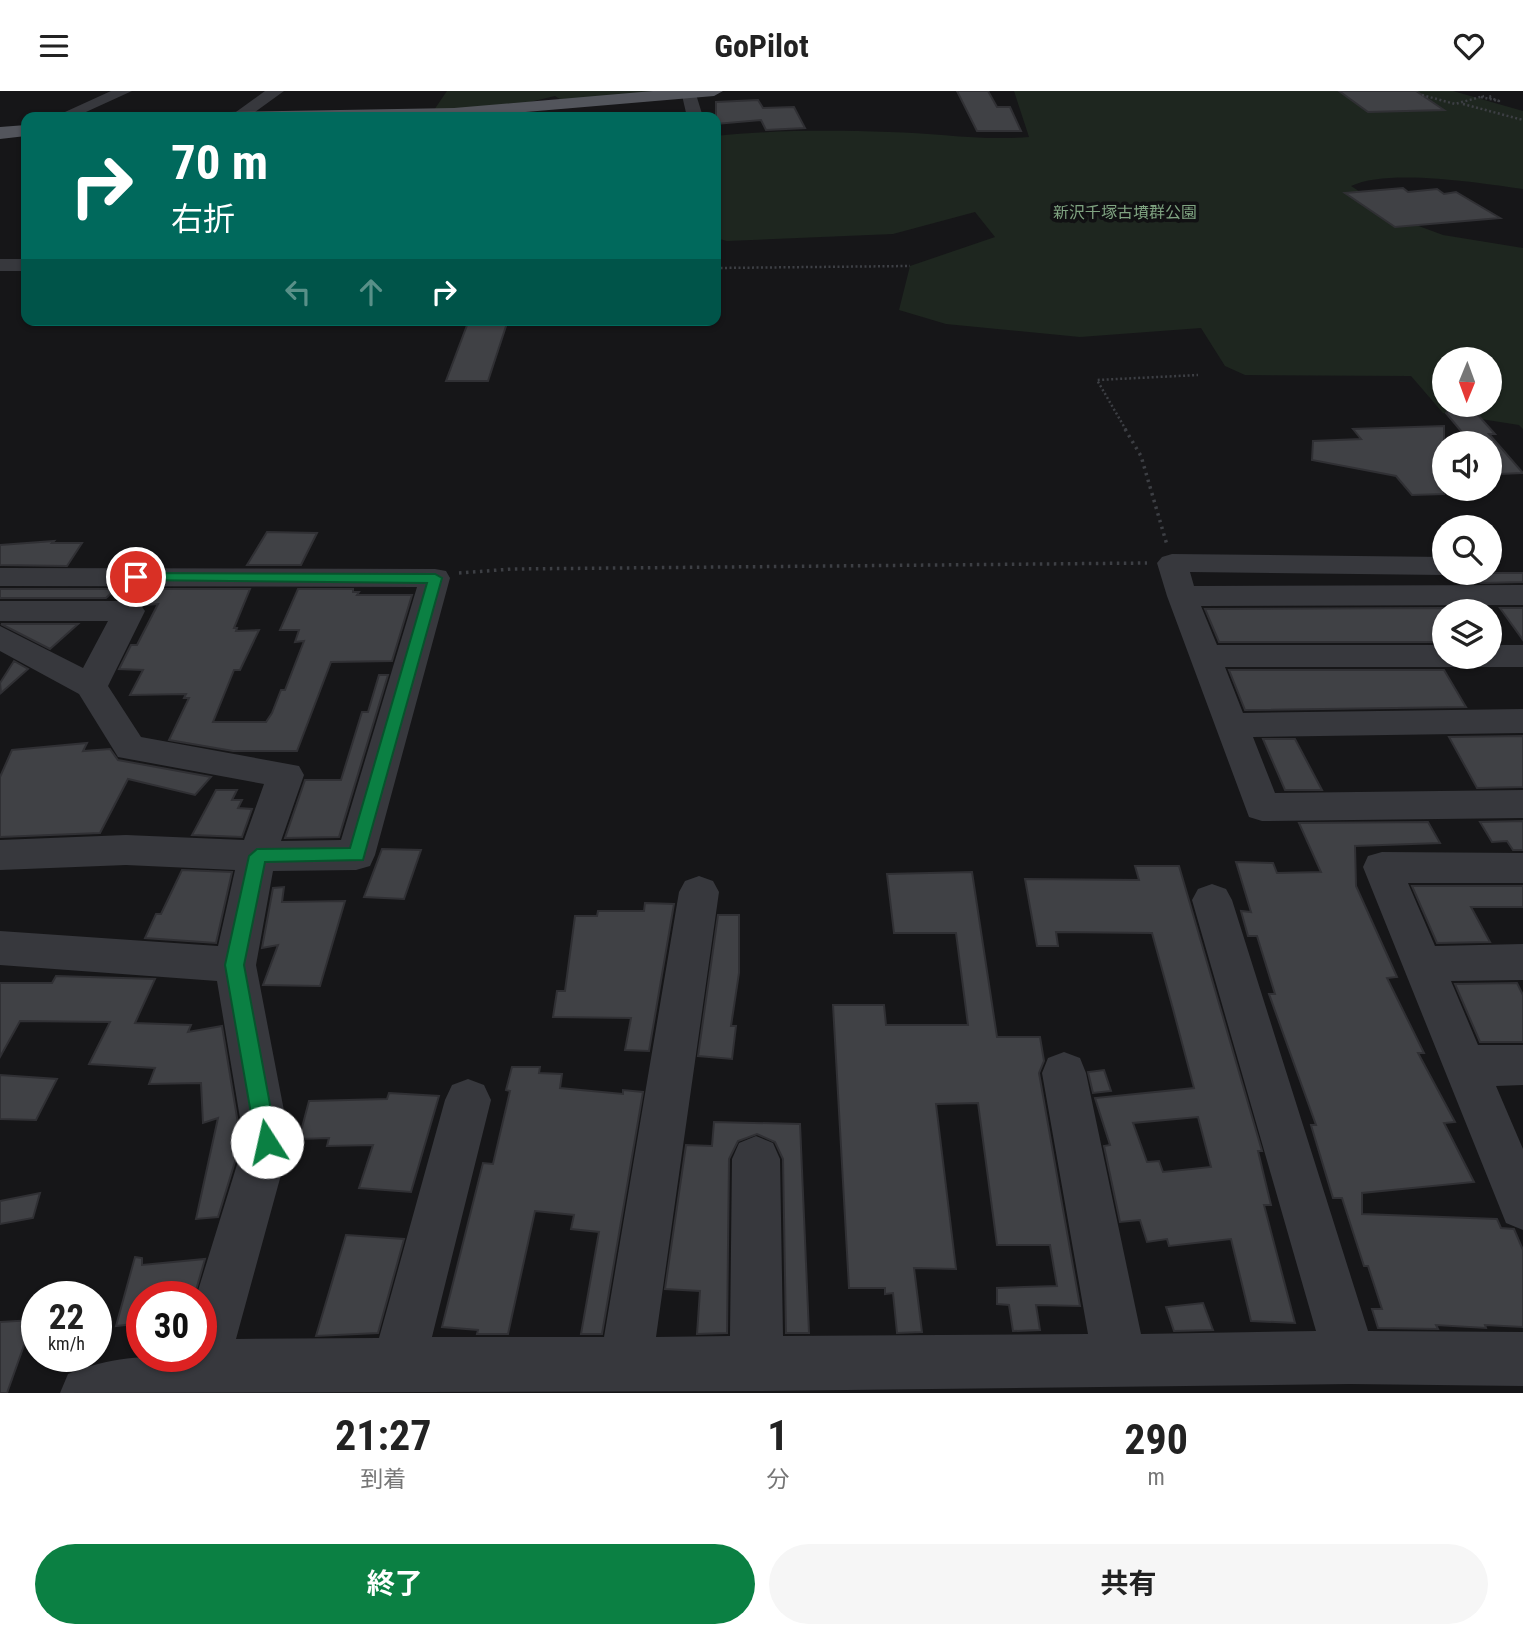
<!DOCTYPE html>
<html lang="ja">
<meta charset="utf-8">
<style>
body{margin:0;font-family:"Roboto Condensed","Noto Sans JP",sans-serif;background:#f6f6f6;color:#222;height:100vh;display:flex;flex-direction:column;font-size:26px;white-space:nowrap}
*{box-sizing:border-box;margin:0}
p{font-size:23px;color:#767676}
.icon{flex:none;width:38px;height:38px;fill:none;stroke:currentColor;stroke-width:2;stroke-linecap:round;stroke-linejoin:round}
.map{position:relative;height:1302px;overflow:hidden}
.panel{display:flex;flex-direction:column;background:#fff;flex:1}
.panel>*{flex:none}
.top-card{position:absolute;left:21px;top:21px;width:700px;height:214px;border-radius:14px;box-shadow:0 2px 5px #0004;background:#00695c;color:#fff;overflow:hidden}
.needle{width:46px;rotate:181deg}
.buttons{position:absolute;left:1432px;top:256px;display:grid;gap:14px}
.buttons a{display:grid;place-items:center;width:70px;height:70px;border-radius:50%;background:#fff;box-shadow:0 2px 5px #0004;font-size:35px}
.speed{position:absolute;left:21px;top:1190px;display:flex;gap:14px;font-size:35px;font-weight:700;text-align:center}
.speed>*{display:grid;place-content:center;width:91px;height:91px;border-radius:50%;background:#fff;box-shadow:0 2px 5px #0004;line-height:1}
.speed small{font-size:18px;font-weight:400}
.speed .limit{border:10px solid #d22;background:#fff;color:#111}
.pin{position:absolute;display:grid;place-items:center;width:60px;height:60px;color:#fff;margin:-30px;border:4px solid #fff;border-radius:50%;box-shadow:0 2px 7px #0007}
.me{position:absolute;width:77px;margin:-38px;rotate:350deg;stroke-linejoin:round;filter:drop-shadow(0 0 5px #0008)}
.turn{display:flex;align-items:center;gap:24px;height:147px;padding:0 35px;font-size:32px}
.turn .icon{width:91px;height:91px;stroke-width:2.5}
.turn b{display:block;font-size:49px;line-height:60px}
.lanes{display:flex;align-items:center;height:66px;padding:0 35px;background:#0003;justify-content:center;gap:35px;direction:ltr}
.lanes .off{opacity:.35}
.eta{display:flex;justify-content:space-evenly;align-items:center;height:119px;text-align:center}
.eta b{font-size:42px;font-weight:700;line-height:49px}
.cta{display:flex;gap:14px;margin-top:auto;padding:14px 35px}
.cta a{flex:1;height:80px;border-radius:42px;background:#0b8043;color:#fff;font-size:28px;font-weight:700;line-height:80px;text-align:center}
.cta a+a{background:#f6f6f6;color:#222}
header{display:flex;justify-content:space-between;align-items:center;height:91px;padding:0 35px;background:#fff;font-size:32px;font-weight:700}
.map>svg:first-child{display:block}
.green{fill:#1e261f;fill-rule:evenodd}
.building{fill:#404145;stroke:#303034;stroke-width:2;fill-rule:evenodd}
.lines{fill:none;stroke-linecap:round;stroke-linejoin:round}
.path-far1{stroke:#3d3f44;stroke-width:2.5;stroke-dasharray:2 2.5;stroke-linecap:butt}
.path{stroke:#3d3f44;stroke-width:3.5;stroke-dasharray:2.5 4.5;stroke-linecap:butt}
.minor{fill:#37383d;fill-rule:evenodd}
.major{fill:#53555c;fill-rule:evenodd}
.route{fill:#0b8043;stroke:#07532c;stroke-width:2}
.labels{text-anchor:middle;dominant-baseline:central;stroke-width:7;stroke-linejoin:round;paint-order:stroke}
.far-park-label{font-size:16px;fill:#7fa381;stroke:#111113}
</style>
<header><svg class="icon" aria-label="menu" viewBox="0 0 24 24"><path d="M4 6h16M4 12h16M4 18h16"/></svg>GoPilot<svg class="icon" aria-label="heart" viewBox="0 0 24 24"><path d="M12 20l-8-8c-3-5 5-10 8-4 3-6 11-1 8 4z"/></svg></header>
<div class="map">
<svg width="1523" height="1302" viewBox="0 0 1523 1302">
<rect width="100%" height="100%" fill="#161618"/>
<path class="green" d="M 447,0 L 657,0 L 565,11 L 555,5 L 517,14 L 434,19 Z
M 1014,0 L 1453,0 L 1523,20 L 1523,98 C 1481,92 1388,77 1351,95 L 1405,130 L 1443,144 L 1523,157 L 1523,338 L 1519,334 L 1443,322 L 1411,285 L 1245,284 L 1225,275 L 1201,237 L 1080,246 L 946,233 L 899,219 L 910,175 L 995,146 L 975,121 L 893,143 L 727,150 L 716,147 L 716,45 C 772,39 832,39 889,41 C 936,42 982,50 1029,46 ZM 1444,268 L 1489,268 L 1489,313 L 1444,313 Z"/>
<path class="building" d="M 957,0 L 988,0 L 997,16 L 1010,16 L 1021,40 L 977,40 Z
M 1339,0 L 1416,0 L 1444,19 L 1368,21 Z
M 758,9 L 763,17 L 794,16 L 805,37 L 766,39 L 761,29 L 716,33 L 716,11 Z
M 1403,97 L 1408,101 L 1437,98 L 1444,103 L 1456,101 L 1500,127 L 1395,136 L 1345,102 Z
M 469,229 L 508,229 L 488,290 L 446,290 Z
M 1455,313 L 1469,323 L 1477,323 L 1495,343 L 1489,343 L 1523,382 L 1498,383 L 1489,373 L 1489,352 L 1471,352 L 1446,322 Z
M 1444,335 L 1444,403 L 1412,404 L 1396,385 L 1312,369 L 1313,350 L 1361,348 L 1353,338 Z
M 267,441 L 317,442 L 301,474 L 247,474 Z
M 54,450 L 52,452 L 82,452 L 67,475 L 0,474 L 0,454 Z
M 1474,482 L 1523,482 L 1523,491 L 1481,492 Z
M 0,498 L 116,498 L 106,507 L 0,507 Z
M 126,498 L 250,498 L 234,537 L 237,537 L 236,540 L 259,539 L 240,579 L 234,579 L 213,631 L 266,631 L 272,622 L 281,599 L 285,599 L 304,550 L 295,551 L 299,539 L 280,539 L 298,498 L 353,498 L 353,501 L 359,501 L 357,504 L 412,504 L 392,570 L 331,571 L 297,660 L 233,660 L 169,649 L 189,607 L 184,607 L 186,603 L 130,604 L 143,579 L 119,578 L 131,554 L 137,554 L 158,513 L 144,514 L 120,507 Z
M 1444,517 L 1444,551 L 1219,551 L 1205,518 Z
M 1500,517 L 1523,517 L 1523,549 Z
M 1,533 L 78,533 L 50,558 Z
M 14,570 L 28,578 L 1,602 L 0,592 Z
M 1229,579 L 1444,579 L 1466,616 L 1245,619 Z
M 379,584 L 388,584 L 339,746 L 285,747 L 305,689 L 341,689 L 362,621 L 368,621 Z
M 1523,645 L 1523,696 L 1477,697 L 1449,646 Z
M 1263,648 L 1295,648 L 1322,699 L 1285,699 Z
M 87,652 L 83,660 L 110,658 L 118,669 L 211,686 L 195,704 L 128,688 L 100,742 L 0,746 L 0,686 L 12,659 Z
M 216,699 L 237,699 L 232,709 L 242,709 L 238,717 L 252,718 L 242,746 L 192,744 Z
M 1523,730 L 1523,759 L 1513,759 L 1507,750 L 1492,751 L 1480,731 Z
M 1428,731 L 1440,752 L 1355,755 L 1356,795 L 1397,886 L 1387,887 L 1424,962 L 1418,962 L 1455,1031 L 1444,1032 L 1474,1091 L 1362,1102 L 1362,1123 L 1497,1128 L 1501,1137 L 1514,1138 L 1523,1159 L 1523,1236 L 1485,1234 L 1486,1237 L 1436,1234 L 1438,1238 L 1378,1237 L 1372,1218 L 1382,1218 L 1368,1175 L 1364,1175 L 1342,1107 L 1333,1107 L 1311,1034 L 1316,1034 L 1269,903 L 1275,903 L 1257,845 L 1248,845 L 1241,820 L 1251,821 L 1236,771 L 1273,772 L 1277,782 L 1321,781 L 1299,732 Z
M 382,758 L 421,759 L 404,808 L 364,806 Z
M 1135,775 L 1179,775 L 1262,1060 L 1258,1060 L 1271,1114 L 1264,1114 L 1295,1232 L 1251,1230 L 1231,1148 L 1169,1155 L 1167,1148 L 1147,1151 L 1140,1129 L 1120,1131 L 1104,1055 L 1110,1054 L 1095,1007 L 1194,997 L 1173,918 L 1152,842 L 1056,841 L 1058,855 L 1037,855 L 1025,788 L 1139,789 ZM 1198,1026 L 1211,1076 L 1163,1081 L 1159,1070 L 1147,1071 L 1133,1032 Z
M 182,779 L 232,781 L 216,852 L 145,847 L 156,823 L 161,823 Z
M 972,781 L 997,946 L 1040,946 L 1044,970 L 1039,982 L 1080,1215 L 1036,1214 L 1040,1239 L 1013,1240 L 1009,1214 L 997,1213 L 997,1197 L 1057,1195 L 1050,1154 L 997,1154 L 978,1012 L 936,1013 L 956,1178 L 914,1177 L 922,1241 L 897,1242 L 893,1202 L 885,1203 L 885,1197 L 849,1197 L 833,914 L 884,914 L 886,934 L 968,934 L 956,842 L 894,842 L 887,783 Z
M 1412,795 L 1523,795 L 1523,816 L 1471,816 L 1490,851 L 1437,852 Z
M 284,796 L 282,811 L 345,810 L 320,895 L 263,894 L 278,854 L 262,857 L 273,797 Z
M 645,812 L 674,813 L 649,960 L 625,959 L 631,927 L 553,926 L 557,900 L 565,900 L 575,825 L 597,825 L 598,820 L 644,820 Z
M 718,824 L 739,824 L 739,882 L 731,935 L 736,935 L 732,968 L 698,965 Z
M 56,885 L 155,888 L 135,932 L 191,934 L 188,941 L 222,935 L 241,1051 L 218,1126 L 196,1128 L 218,1027 L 203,1032 L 201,992 L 149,993 L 155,977 L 89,973 L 110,931 L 20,930 L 0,966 L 0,892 L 52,892 Z
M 1517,892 L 1523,904 L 1523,951 L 1480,951 L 1455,893 Z
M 512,976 L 540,976 L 539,982 L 562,983 L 560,997 L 623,1003 L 623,999 L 643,1001 L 602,1243 L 581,1243 L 599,1141 L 571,1138 L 574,1124 L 535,1120 L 508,1243 L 477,1243 L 478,1239 L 442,1236 L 483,1072 L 493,1073 L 510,1000 L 506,999 Z
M 1104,979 L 1111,1000 L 1093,1002 L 1088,981 Z
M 0,984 L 57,988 L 36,1029 L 0,1028 Z
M 389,1002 L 439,1005 L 411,1101 L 359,1097 L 373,1054 L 327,1055 L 329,1047 L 299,1048 L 309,1010 L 387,1008 Z
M 714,1031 L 800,1033 L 809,1242 L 786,1242 L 783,1068 L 775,1051 L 757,1043 L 738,1050 L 729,1068 L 727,1242 L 697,1243 L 700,1200 L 665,1198 L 686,1054 L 712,1055 Z
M 40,1102 L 33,1127 L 0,1133 L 0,1110 Z
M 346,1144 L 404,1148 L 378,1242 L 316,1245 Z
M 135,1166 L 142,1167 L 142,1174 L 205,1168 L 194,1206 L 142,1206 L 142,1232 L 116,1235 Z
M 1203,1212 L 1213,1239 L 1174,1240 L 1166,1216 Z
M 33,1229 L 7,1302 L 0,1302 L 0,1231 Z"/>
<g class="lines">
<path class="path-far1" d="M 1422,4 L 1455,13 L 1484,5
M 1481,6 L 1499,10 L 1488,6 L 1492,5
M 1463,13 L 1523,29
M 716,177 L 910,175
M 1126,339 L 1097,289 L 1198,284"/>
<path class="path" d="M 1125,338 L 1141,365 L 1167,454
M 459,482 L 512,478 L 1147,472"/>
<path class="minor" d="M 111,0 L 132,0 L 75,26 L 54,26 Z
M 265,0 L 284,0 L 248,26 L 229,26 Z
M 681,0 L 695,0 L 703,26 L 687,26 Z
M 0,168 L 26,168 L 26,180 L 0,180 Z
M 1172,463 L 1444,466 L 1444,481 L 1455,481 L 1444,484 L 1190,481 L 1194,495 L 1523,494 L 1523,514 L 1201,515 L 1217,554 L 1444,554 L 1444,565 L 1489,565 L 1489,554 L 1523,554 L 1523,576 L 1225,576 L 1243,622 L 1523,618 L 1523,642 L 1253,646 L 1275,702 L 1523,699 L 1523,727 L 1262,730 L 1249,726 L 1167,505 L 1157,472 L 1162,466 Z
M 0,477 L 435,478 L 446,480 L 450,487 L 375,764 L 370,775 L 356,779 L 273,780 L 256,874 L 290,1051 L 236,1248 L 379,1247 L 445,1009 L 452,994 L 468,988 L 484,994 L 491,1009 L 432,1246 L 604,1246 L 679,801 L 685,790 L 699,785 L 713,790 L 719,801 L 656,1246 L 730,1245 L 732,1068 L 739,1052 L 756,1045 L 773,1052 L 780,1068 L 783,1245 L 1088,1243 L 1042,982 L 1048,967 L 1064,961 L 1080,967 L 1086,982 L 1141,1243 L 1316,1240 L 1192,809 L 1198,798 L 1212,793 L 1226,798 L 1232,809 L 1368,1240 L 1523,1241 L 1523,1295 L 1350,1293 L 757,1300 L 60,1302 L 68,1283 C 113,1264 153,1265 201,1265 L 201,1206 L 196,1206 L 244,1051 L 217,890 L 0,874 L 0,840 L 218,855 L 235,779 L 126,774 L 0,779 L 0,749 L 126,744 L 244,749 L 264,693 L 118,666 L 79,603 L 0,560 L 0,535 L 83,577 L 108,530 L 0,530 L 0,510 L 129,510 L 140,513 L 145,520 L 108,595 L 141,646 L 299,675 L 304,684 L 281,750 L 341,749 L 417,496 L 0,495 Z
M 1382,761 L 1523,762 L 1523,792 L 1408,792 L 1435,855 L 1523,853 L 1523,889 L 1451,890 L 1478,954 L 1523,954 L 1523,994 L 1496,995 L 1523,1058 L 1523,1139 L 1506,1132 L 1363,776 L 1368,765 Z"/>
<path class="major" d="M 653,0 L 723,0 L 714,5 L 467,26 L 220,26 L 229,21 L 454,17 Z
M 26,34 L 26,45 L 0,48 L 0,36 Z"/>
</g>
<path class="route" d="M 136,482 L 435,483 L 442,487 L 363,769 L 265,771 L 244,874 L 277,1051 L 274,1058 L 267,1061 L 259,1058 L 256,1051 L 225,874 L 249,765 L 257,758 L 350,757 L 427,492 L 131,489 L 131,483 Z"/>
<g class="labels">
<g class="far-park-label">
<text x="1125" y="121">新沢千塚古墳群公園</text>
</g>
</g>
</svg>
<div class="buttons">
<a><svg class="needle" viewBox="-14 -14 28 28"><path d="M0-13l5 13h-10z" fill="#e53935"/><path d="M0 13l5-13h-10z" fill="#767676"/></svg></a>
<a><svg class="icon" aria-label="sound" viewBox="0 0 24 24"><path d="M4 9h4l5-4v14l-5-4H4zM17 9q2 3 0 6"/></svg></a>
<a><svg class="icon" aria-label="search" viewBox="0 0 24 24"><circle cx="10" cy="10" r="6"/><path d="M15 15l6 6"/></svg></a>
<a><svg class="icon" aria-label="layers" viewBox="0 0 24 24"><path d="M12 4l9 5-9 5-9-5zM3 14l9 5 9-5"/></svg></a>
</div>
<div class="speed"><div>22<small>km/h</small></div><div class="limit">30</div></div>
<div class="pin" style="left:136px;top:486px;background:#d93025"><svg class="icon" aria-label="arrive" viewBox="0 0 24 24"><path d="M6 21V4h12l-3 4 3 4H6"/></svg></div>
<svg class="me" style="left:267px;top:1051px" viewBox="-20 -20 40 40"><circle r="19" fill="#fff"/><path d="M0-13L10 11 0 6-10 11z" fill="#0b8043"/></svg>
<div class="top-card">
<div class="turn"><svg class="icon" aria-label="right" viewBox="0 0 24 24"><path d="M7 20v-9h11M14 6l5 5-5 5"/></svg><div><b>70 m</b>右折</div></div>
<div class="lanes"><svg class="icon off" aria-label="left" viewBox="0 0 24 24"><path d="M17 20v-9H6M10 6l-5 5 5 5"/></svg><svg class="icon off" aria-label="ahead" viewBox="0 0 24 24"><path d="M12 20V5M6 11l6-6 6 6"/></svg><svg class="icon" aria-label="right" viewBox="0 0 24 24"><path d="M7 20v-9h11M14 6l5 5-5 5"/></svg></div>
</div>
</div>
<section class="panel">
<div class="eta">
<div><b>21:27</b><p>到着</p></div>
<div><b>1</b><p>分</p></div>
<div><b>290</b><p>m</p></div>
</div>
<div class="cta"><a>終了</a><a>共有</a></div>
</section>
